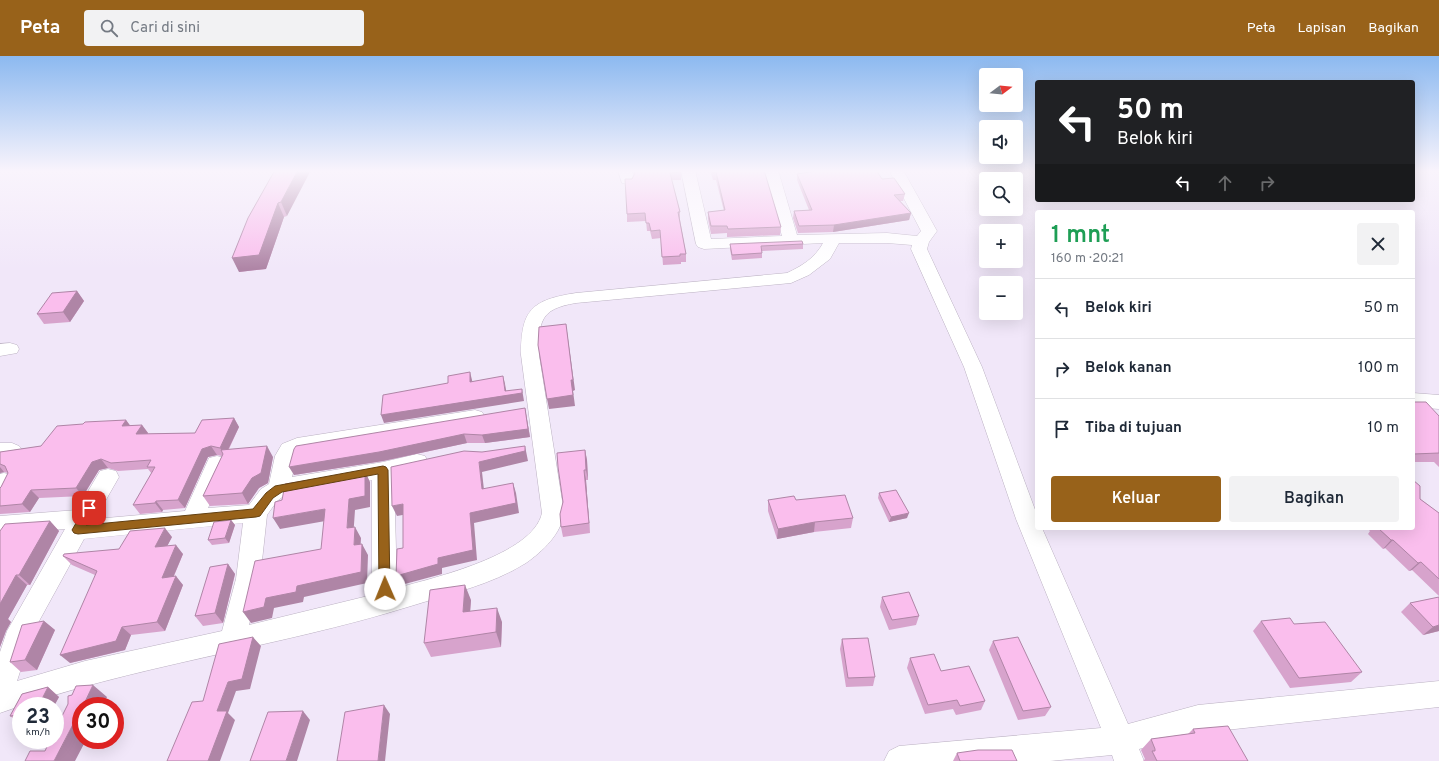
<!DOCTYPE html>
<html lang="id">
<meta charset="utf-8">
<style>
body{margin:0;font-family:Overpass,sans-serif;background:#f2f2f3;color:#1f2937;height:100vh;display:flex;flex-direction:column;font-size:15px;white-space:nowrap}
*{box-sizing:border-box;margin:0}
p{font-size:13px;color:#747a83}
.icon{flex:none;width:22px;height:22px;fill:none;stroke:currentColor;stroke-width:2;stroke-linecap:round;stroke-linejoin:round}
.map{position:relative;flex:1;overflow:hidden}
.drawer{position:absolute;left:1035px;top:154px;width:380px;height:320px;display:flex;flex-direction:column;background:#fff;border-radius:4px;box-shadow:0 4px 16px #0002}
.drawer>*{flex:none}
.banner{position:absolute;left:1035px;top:24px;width:380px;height:122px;border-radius:4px;box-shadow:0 4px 16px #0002;background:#202124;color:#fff;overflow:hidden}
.needle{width:26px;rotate:74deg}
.controls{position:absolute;left:979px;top:12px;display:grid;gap:8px}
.controls a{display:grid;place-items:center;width:44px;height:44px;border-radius:4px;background:#fff;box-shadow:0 4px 16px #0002;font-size:20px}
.speed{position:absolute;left:12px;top:641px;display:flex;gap:8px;font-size:20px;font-weight:700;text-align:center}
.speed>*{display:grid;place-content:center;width:52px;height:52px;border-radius:50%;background:#fff;box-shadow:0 4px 16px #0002;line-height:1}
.speed small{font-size:10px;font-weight:400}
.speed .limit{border:6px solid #d22;background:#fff;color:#111}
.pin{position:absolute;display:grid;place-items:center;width:34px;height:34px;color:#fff;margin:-17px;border-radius:8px;box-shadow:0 2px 6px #0006}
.me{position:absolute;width:44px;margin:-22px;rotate:359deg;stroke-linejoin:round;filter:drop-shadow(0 0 3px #0008)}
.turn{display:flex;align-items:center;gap:14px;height:84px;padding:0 16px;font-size:18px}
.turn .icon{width:52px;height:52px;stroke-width:2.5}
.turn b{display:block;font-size:28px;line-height:34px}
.lanes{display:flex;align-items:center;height:38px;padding:0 16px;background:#0003;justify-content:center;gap:20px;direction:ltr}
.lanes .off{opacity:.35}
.round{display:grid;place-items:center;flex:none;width:42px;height:42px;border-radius:4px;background:#f2f2f3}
.headline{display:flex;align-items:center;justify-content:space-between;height:68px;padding:0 16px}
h1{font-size:24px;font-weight:600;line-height:30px;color:#1e9e55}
.primary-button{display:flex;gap:8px;margin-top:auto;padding:8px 16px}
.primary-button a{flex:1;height:46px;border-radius:4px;background:#98621a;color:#fff;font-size:16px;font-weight:600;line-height:46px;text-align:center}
.primary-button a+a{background:#f2f2f3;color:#1f2937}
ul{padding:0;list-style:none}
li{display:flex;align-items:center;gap:12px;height:60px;padding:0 16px;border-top:1px solid #e0e1e3}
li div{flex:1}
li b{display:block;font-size:15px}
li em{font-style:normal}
header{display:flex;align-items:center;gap:24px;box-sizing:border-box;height:56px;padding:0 20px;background:#98621a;color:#fff}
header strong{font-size:19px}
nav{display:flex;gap:22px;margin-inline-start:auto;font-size:14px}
.search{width:280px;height:36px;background:#f2f2f3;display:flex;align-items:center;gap:10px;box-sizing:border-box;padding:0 14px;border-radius:4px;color:#747a83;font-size:15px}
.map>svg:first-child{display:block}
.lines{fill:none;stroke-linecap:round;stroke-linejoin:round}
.minor-casing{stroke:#bbb1c2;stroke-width:1}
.minor{fill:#fff;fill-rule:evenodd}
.wall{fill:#d7a3cc}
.shaded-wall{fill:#af85a6}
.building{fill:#fabeed;stroke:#af85a6}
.route{fill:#98621a;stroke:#634011}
</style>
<header>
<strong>Peta</strong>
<div class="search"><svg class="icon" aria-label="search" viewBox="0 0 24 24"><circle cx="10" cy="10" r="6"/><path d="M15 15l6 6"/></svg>Cari di sini</div>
<nav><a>Peta</a><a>Lapisan</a><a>Bagikan</a></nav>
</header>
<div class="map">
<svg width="1439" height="705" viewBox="0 0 1439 705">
<rect width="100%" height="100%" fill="#f1e7f9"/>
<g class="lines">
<g class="minor-casing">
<path id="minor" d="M 618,114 L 632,114 L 634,124 L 632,127 L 627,128 L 622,127 Z
M 681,114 L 695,114 L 711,183 L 782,180 L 764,114 L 778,114 L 797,179 L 887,177 L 917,180 L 921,175 L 889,114 L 903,114 L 937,175 L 929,186 L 927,193 L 982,311 L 1037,459 L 1037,472 L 1042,472 L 1128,668 L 1198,649 L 1439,625 L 1439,651 L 1198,677 L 1139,693 L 1144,705 L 1114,705 L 1112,699 L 1050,705 L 884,705 L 889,695 L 899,690 L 1101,672 L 1016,463 L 964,311 L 911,193 L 912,189 L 887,187 L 839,187 L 830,203 L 809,219 L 791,227 L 576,247 C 539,253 539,266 539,299 L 564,457 C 561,478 543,495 526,507 C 491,529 449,538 411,550 C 276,592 133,609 0,657 L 0,596 L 7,575 L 65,473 L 0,478 L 0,460 L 77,454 L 100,415 L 108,413 L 116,415 L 119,421 L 95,463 L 185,455 L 209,402 L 217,400 L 225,402 L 228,408 L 208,452 L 249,449 L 261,433 L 269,428 L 275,400 L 282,388 L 297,382 L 475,354 L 482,356 L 485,361 L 482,366 L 300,397 L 297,400 L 292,421 L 383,406 L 417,398 L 425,400 L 428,406 L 425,412 L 394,419 L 397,532 C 433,522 533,499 542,457 L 521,299 C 521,254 531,244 576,237 L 787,217 C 802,210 815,202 823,187 L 704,193 L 698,191 L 696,188 ZM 372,424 L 372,539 L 249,569 L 260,523 L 267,459 L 277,445 L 285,439 ZM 243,467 L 236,523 L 222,575 L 85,605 L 17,625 L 32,578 L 84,483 Z
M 10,287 L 17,289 L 19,293 L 17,297 L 0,300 L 0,288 Z
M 1413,337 L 1439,339 L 1439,353 L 1413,351 Z
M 0,387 L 12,387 L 19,390 L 23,395 L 19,400 L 12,403 L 0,403 Z
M 4,417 L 12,419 L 15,425 L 8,439 L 0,441 L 0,418 Z"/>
</g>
<use href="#minor" class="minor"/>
</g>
<path class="wall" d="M 275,114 L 287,160 L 284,161 L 266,213 L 239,216 Z
M 634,114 L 681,114 L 681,124 L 672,124 L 680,156 L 680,164 L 686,198 L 686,206 L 681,206 L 681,208 L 663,209 L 661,182 L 652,183 L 650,175 L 647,175 L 646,165 L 627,166 L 627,158 L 632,123 L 634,118 Z
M 710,114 L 764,114 L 781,171 L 780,179 L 727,181 L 727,177 L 711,178 L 708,163 L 708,156 L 724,155 L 716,124 L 713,124 Z
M 797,118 L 882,123 L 905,138 L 903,145 L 900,145 L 911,157 L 909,164 L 833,176 L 798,177 L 793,162 L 794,155 L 809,154 L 797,124 Z
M 730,188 L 803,188 L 803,193 L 762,195 L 762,202 L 732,204 L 730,193 Z
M 77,235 L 84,245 L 70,266 L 44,268 L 37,258 Z
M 1413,346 L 1439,360 L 1439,411 L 1434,406 L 1413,406 Z
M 525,352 L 530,381 L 485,387 L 467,387 L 383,405 L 294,419 Z
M 234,362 L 239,371 L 229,393 L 273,401 L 268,427 L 259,432 L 248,448 L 210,450 L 203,440 L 222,400 L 217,399 L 208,401 L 185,452 L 163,454 L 162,456 L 140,458 L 133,449 L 152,418 L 148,413 L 118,415 L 108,412 L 99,414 L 83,440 L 39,442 L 30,456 L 0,458 L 0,432 L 1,431 L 8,417 L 4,416 L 0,417 L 0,396 L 41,390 L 83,368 L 126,364 L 130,370 L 142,369 L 148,377 L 147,378 L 195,377 Z
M 585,394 L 587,404 L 588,424 L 586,424 L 590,477 L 563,481 L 561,471 L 563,446 Z
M 879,437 L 907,462 L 889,466 L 878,442 Z
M 1420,443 L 1439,457 L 1439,540 L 1412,514 L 1409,515 L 1385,492 L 1383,493 L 1368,478 L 1370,475 L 1367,472 L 1413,472 Z
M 768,444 L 853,462 L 851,472 L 814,476 L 777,483 L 768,455 Z
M 231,464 L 235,469 L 229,487 L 212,489 L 208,484 Z
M 50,465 L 59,475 L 30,529 L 27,529 L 8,563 L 11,566 L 6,575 L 0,591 L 0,475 Z
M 172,481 L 167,490 L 183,498 L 174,520 L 183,529 L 165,575 L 131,579 L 125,594 L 70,607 L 95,519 L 72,509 L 63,500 L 119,493 Z
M 228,508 L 235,518 L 223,567 L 203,570 L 195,560 Z
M 882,541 L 919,560 L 916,569 L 889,574 L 880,551 Z
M 1439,541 L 1439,575 L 1423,579 L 1401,556 L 1410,547 Z
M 471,544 L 470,555 L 502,566 L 501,591 L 431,601 L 424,587 Z
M 44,565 L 55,574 L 37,614 L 21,616 L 10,606 Z
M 1261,565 L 1294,568 L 1362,616 L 1351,626 L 1290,632 L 1253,575 Z
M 842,583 L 875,621 L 873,630 L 846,631 L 840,593 Z
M 993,585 L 1051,651 L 1045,660 L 1018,664 L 989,594 Z
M 910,602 L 985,645 L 981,654 L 956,659 L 953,653 L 925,658 L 907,612 Z
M 48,631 L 59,641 L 54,650 L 21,650 L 21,668 L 10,660 L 22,638 Z
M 1193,673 L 1248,705 L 1143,705 L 1145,703 L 1141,694 L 1151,683 L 1188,678 Z
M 957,697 L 1017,705 L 953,705 Z"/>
<path class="shaded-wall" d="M 298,114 L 311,114 L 287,160 L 281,146 Z
M 278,147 L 284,161 L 266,213 L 239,216 L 232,202 Z
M 911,157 L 909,164 L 833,176 L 834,169 Z
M 77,235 L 84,245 L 70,266 L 63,256 Z
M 566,268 L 575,334 L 573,335 L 575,350 L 549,353 L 547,343 L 571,324 Z
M 470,316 L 472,324 L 473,333 L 470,326 Z
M 503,320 L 505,328 L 507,339 L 522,333 L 524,345 L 384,367 L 381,359 L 505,335 Z
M 525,352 L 530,381 L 485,387 L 482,379 Z
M 234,362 L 239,371 L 225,400 L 220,392 Z
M 126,364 L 132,372 L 122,370 Z
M 142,369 L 148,377 L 142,387 L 136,378 Z
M 464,378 L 467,387 L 383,405 L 294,419 L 289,411 Z
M 211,390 L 217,399 L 208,401 L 185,452 L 178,444 L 202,393 Z
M 267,390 L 273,401 L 268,427 L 259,432 L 248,448 L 242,437 Z
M 525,390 L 528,405 L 482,416 L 485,443 L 482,433 L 479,406 Z
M 585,394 L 587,404 L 588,424 L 586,414 Z
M 101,403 L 108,412 L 99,414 L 83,440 L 76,432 L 92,406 Z
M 0,411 L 4,416 L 0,417 Z
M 584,414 L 586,424 L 590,477 L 589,467 Z
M 365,415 L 370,426 L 370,451 L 355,454 L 353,483 L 347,472 L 349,443 Z
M 513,427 L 516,437 L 519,457 L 474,467 L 477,504 L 442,512 L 442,518 L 401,529 L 396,520 L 438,502 L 470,457 Z
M 31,434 L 39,442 L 30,456 L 22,448 Z
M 156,445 L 163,454 L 162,456 L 155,447 Z
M 403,448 L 408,458 L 397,460 L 392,450 Z
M 325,453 L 331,464 L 280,473 L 273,462 Z
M 909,457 L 907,462 L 889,466 L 891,461 Z
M 231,464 L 235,469 L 229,487 L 225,482 Z
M 50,465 L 59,475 L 30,529 L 19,519 Z
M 815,466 L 814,476 L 777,483 L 778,473 Z
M 355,471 L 361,482 L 360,500 L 354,489 Z
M 165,472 L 172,481 L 162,500 L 155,491 Z
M 1391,484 L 1393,484 L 1385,492 L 1383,493 Z
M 362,488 L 368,499 L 367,527 L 304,541 L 303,546 L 274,552 L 272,562 L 251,567 L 243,556 L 266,542 L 297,530 Z
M 176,489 L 183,498 L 169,531 L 162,522 Z
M 1421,506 L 1412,514 L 1409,515 L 1418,507 Z
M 228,508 L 235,518 L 223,567 L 215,557 Z
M 16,519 L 27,529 L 8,563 L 11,566 L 6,575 L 0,591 L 0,548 Z
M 176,520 L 183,529 L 165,575 L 157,566 Z
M 465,529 L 471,544 L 469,571 L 463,556 Z
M 497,552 L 502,566 L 501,591 L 496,576 Z
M 44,565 L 55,574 L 37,614 L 25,604 Z
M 1439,569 L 1439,575 L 1423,579 L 1433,571 Z
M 122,571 L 131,579 L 125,594 L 70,607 L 60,599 Z
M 253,581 L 261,590 L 250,633 L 236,635 L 228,657 L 235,664 L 220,705 L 208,705 L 217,655 L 228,626 Z
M 93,629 L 107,641 L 103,650 L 83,650 Z
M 48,631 L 59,641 L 54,650 L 42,650 L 42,643 Z
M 384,649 L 390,658 L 385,705 L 378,705 Z
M 81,653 L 81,684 L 86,684 L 75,705 L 54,705 Z
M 303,655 L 310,664 L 297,705 L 286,705 Z"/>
<path class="building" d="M 275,114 L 298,114 L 281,146 L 278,147 L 259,199 L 232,202 L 248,162 Z
M 634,114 L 681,114 L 681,116 L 670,117 L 680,156 L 678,156 L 686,198 L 680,198 L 680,200 L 662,201 L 660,174 L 651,175 L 649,167 L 646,167 L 645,157 L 627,158 L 625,123 L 632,123 L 635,117 Z
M 712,114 L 764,114 L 781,171 L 728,173 L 727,170 L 711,170 L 708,156 L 725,154 L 716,116 L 713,117 Z
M 822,114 L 876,114 L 882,123 L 894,122 L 905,138 L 894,139 L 911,157 L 834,169 L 799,170 L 794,155 L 812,154 L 797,118 Z
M 802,185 L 803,188 L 761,190 L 762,197 L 732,199 L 730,188 Z
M 77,235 L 63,256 L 37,258 L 52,237 Z
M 566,268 L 573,324 L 571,324 L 573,339 L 547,343 L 538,289 L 539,271 Z
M 470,316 L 470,326 L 503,320 L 505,335 L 522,333 L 522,337 L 381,359 L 383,339 L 448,327 L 448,320 Z
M 1413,346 L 1426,346 L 1439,360 L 1439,397 L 1413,398 Z
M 525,352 L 528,373 L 482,379 L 464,378 L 379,396 L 289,411 L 294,393 L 296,390 Z
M 234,362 L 220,392 L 211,390 L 202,393 L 178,444 L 156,445 L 155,447 L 133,449 L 155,411 L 147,411 L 151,404 L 111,407 L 101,403 L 92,406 L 76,432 L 31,434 L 22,448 L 0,450 L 0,432 L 1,431 L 8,417 L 5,410 L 0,408 L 0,396 L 41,390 L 57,370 L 83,368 L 85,366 L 126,364 L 122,370 L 142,369 L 136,378 L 195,377 L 202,364 Z
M 267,390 L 261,417 L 252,422 L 242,437 L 203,440 L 223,398 L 221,394 Z
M 525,390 L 525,395 L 479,406 L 482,433 L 513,427 L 516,447 L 470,457 L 473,494 L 438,502 L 438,508 L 396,520 L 397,493 L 403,492 L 403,448 L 392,450 L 391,411 L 464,395 L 482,396 Z
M 585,394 L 586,414 L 584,414 L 589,467 L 561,471 L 560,458 L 563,446 L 558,411 L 557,397 Z
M 365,415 L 365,440 L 349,443 L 347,472 L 355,471 L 354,489 L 362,488 L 361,516 L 297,530 L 296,536 L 266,542 L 264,551 L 243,556 L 255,505 L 321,493 L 325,453 L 273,462 L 275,446 L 282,444 L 285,428 Z
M 1413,424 L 1420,430 L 1420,443 L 1439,457 L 1439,523 L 1421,506 L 1418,507 L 1393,484 L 1391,484 L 1378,472 L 1413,472 Z
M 896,434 L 909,457 L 891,461 L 879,437 Z
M 845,439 L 853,462 L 815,466 L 778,473 L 768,444 L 794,440 L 796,444 Z
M 231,464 L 225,482 L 208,484 L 214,466 Z
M 50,465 L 19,519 L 16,519 L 0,548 L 0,475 L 5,468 Z
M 165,472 L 155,491 L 176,489 L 162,522 L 176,520 L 157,566 L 122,571 L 116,585 L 60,599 L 97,515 L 63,500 L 64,498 L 119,493 L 130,475 Z
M 228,508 L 215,557 L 195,560 L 210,511 Z
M 465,529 L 463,556 L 497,552 L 496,576 L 424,587 L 430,534 Z
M 909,536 L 919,560 L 892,564 L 882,541 Z
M 1439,541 L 1439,569 L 1433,571 L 1410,547 Z
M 1290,562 L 1294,568 L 1325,566 L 1362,616 L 1299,622 L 1261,565 Z
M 44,565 L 25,604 L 10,606 L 22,569 Z
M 253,581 L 242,623 L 228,626 L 217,655 L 227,655 L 208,705 L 167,705 L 192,646 L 203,645 L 219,588 Z
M 1018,581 L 1051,651 L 1023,655 L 993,585 Z
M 868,582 L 875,621 L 848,622 L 842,583 Z
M 934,598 L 941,615 L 969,610 L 985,645 L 960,650 L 957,644 L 928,649 L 910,602 Z
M 93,629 L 83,650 L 81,650 L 81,653 L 54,705 L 25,705 L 30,695 L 45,695 L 50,684 L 55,684 L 55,674 L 68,648 L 68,640 L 72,639 L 76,630 Z
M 48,631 L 42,643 L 42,650 L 21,650 L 21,659 L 10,660 L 22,638 Z
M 384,649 L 378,705 L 337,705 L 345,656 Z
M 303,655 L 286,705 L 250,705 L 268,656 Z
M 1228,670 L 1248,705 L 1157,705 L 1152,695 L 1155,695 L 1155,693 L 1151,683 L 1195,677 L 1193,673 Z
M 978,694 L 1012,694 L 1017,705 L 960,705 L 957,697 Z"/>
<linearGradient id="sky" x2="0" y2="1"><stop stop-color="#8cb9f0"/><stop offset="0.54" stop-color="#f9f4fc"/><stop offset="1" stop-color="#f9f4fc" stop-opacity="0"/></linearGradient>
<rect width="1439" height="213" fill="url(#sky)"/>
<path class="route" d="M 383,410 L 386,411 L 388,414 L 390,533 L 389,536 L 385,537 L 381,536 L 379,533 L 378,418 L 282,436 L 273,442 L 260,460 L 256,461 L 78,478 L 74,477 L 72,474 L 86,450 L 93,450 L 94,452 L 86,469 L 253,453 L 266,437 L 275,430 Z"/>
</svg>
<div class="controls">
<a><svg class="needle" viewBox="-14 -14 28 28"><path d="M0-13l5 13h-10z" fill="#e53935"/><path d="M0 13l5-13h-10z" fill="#747a83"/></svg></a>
<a><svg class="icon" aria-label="sound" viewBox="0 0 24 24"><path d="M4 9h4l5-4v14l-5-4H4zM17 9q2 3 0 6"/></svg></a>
<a><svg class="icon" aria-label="search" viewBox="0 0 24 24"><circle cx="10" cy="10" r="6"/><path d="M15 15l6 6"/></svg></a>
<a>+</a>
<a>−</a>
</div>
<div class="speed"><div>23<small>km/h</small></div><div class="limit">30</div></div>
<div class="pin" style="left:89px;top:452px;background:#d93025"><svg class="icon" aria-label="arrive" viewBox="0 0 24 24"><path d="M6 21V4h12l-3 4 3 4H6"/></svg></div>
<svg class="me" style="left:385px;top:533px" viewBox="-20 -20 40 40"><circle r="19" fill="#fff"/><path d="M0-13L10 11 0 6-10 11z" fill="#98621a"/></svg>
<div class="banner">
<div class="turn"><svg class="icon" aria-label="left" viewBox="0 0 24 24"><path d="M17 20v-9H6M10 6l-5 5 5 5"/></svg><div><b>50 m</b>Belok kiri</div></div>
<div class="lanes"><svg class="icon" aria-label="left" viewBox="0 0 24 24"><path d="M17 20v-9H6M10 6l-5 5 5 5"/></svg><svg class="icon off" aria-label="ahead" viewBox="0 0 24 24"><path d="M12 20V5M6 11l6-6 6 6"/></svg><svg class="icon off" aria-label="right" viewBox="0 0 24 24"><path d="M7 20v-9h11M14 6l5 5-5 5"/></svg></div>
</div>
<section class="drawer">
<div class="headline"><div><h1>1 mnt</h1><p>160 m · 20:21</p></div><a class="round"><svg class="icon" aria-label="close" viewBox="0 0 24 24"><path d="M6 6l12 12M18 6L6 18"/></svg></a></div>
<ul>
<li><svg class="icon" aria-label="left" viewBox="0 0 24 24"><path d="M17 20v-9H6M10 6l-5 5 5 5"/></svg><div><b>Belok kiri</b></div><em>50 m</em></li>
<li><svg class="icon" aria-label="right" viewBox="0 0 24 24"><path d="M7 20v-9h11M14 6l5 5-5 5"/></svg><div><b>Belok kanan</b></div><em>100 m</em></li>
<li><svg class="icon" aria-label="arrive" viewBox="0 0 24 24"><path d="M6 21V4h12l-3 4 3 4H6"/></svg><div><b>Tiba di tujuan</b></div><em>10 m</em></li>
</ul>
<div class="primary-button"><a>Keluar</a><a>Bagikan</a></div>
</section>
</div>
